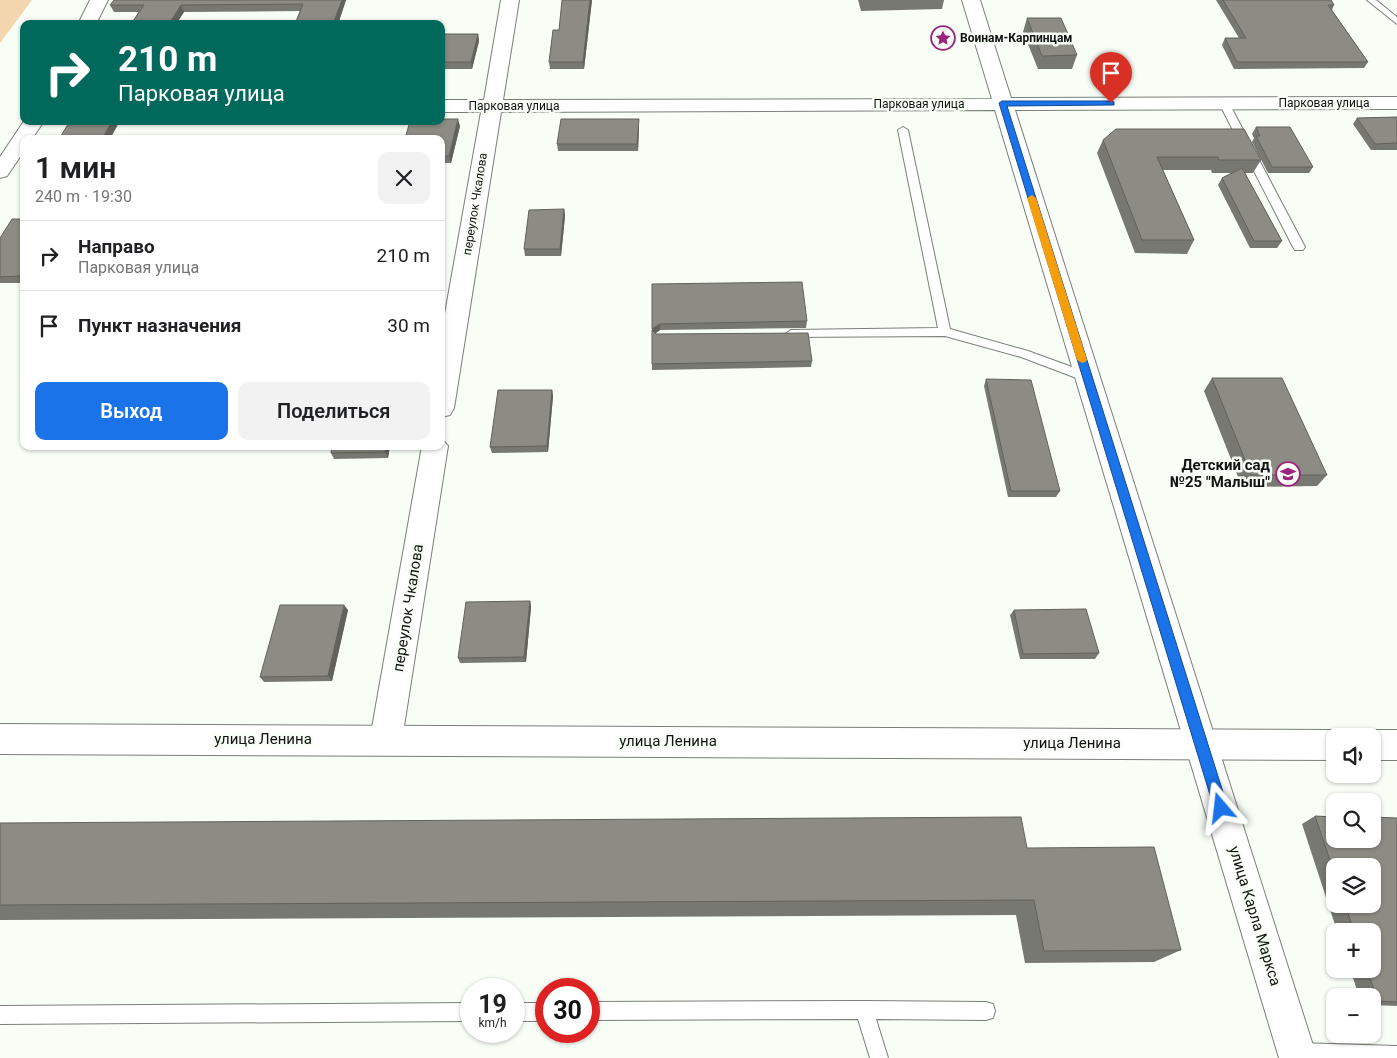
<!DOCTYPE html>
<html lang="ru">
<meta charset="utf-8">
<style>
body{margin:0;font-family:Roboto,sans-serif;background:#f2f2f2;color:#202124;height:100vh;display:flex;flex-direction:column;font-size:19px;white-space:nowrap}
*{box-sizing:border-box;margin:0}
p{font-size:16px;color:#757577}
.icon{flex:none;width:28px;height:28px;fill:none;stroke:currentColor;stroke-width:2;stroke-linecap:round;stroke-linejoin:round}
.map{position:relative;flex:1;overflow:hidden}
.details{position:absolute;left:20px;top:135px;width:425px;height:315px;display:flex;flex-direction:column;background:#fff;border-radius:10px;box-shadow:0 1px 4px #0004}
.details>*{flex:none}
.hud{position:absolute;left:20px;top:20px;width:425px;height:105px;border-radius:10px;box-shadow:0 1px 4px #0004;background:#00695c;color:#fff;overflow:hidden}
.fabs{position:absolute;left:1326px;top:728px;display:grid;gap:10px}
.fabs a{display:grid;place-items:center;width:55px;height:55px;border-radius:10px;background:#fff;box-shadow:0 1px 4px #0004;font-size:25px}
.speed{position:absolute;left:460px;top:978px;display:flex;gap:10px;font-size:25px;font-weight:700;text-align:center}
.speed>*{display:grid;place-content:center;width:65px;height:65px;border-radius:50%;background:#fff;box-shadow:0 1px 4px #0004;line-height:1}
.speed small{font-size:12px;font-weight:400}
.speed .limit{border:8px solid #d22;background:#fff;color:#111}
.pin{position:absolute;display:grid;place-items:center;width:42px;height:42px;color:#fff;margin:-51px -21px;border-radius:50% 50% 50% 0;rotate:-45deg;box-shadow:0 0 5px #0007}
.pin .icon{rotate:45deg}
.me{position:absolute;width:55px;margin:-28px;rotate:343deg;stroke-linejoin:round;filter:drop-shadow(0 0 4px #0008)}
.turn{display:flex;align-items:center;gap:18px;height:105px;padding:0 15px;font-size:22px}
.turn .icon{width:65px;height:65px;stroke-width:2.5}
.turn b{display:block;font-size:35px;line-height:42px}
.round{display:grid;place-items:center;flex:none;width:52px;height:52px;border-radius:10px;background:#f2f2f2}
.head{display:flex;align-items:center;justify-content:space-between;height:85px;padding:0 15px}
h1{font-size:30px;font-weight:600;line-height:38px}
.cta{display:flex;gap:10px;margin-top:auto;padding:10px 15px}
.cta a{flex:1;height:58px;border-radius:10px;background:#1a73e8;color:#fff;font-size:20px;font-weight:600;line-height:58px;text-align:center}
.cta a+a{background:#f2f2f2;color:#202124}
ul{padding:0;list-style:none}
li{display:flex;align-items:center;gap:15px;height:70px;padding:0 15px;border-top:1px solid #e0e0e0}
li div{flex:1}
li b{display:block;font-size:19px}
li em{font-style:normal}
.map>svg:first-child{display:block}
.green{fill:#f4d6ae}
.lines{fill:none;stroke-linecap:round;stroke-linejoin:round}
.service-casing{stroke:#7a7f78;stroke-width:2}
.minor-casing{stroke:#7a7f78;stroke-width:2}
.tertiary-casing{stroke:#7a7f78;stroke-width:2}
.service{fill:#fff;fill-rule:evenodd}
.minor{fill:#fff;fill-rule:evenodd}
.tertiary{fill:#fff;fill-rule:evenodd}
.wall{fill:#787872;fill-rule:evenodd}
.shaded-wall{fill:#62625c}
.building{fill:#8c8c84;stroke:#62625c}
.route{fill:#1a73e8;stroke:#114b97}
.slow{fill:#f59e0b}
.labels{text-anchor:middle;dominant-baseline:central;stroke-width:5;stroke-linejoin:round;paint-order:stroke}
.far-poi-label{font-size:12px;font-weight:bold;fill:#111311;stroke:#f8fdf6;text-anchor:start}
.far-street-label{font-size:12px;fill:#111311;stroke:#f8fdf6}
.poi-label{font-size:15px;font-weight:bold;fill:#111311;stroke:#f8fdf6;text-anchor:end}
.street-label{font-size:15px;fill:#111311;stroke:#f8fdf6}
</style>
<div class="map">
<svg width="1397" height="1058" viewBox="0 0 1397 1058">
<rect width="100%" height="100%" fill="#f8fdf6"/>
<path class="green" d="M 0,0 L 32,0 L 0,43 Z"/>
<g class="lines">
<g class="service-casing">
<path id="service" d="M 1367,0 L 1376,0 L 1397,17 L 1397,24 Z
M 1221,101 L 1229,103 L 1305,247 L 1303,250 L 1295,250 L 1293,247 L 1219,103 Z
M 903,127 L 908,130 L 950,329 L 1028,351 L 1091,374 L 1093,377 L 1091,380 L 1087,382 L 1021,357 L 945,336 L 787,337 L 785,334 L 791,330 L 938,328 L 898,130 Z
M 864,1001 L 986,1002 L 993,1004 L 995,1011 L 993,1018 L 986,1020 L 876,1019 L 888,1058 L 870,1058 L 858,1019 L 589,1020 L 589,1002 Z
M 471,1003 L 471,1021 L 0,1024 L 0,1006 Z
M 514,1003 L 546,1003 L 546,1021 L 514,1021 Z
M 1298,1043 L 1397,1046 L 1397,1058 L 1291,1058 L 1289,1052 L 1291,1045 Z"/>
</g>
<g class="minor-casing">
<path id="minor" d="M 90,0 L 108,0 L 96,24 L 78,24 Z
M 501,0 L 519,0 L 503,100 L 992,99 L 962,0 L 980,0 L 1011,98 L 1397,97 L 1397,109 L 1015,110 L 1317,1058 L 1279,1058 L 995,110 L 501,112 L 454,408 L 450,415 L 441,417 L 441,336 L 481,112 L 441,112 L 441,100 L 484,100 Z
M 24,121 L 44,121 L 32,139 L 24,139 L 24,151 L 7,176 L 0,178 L 0,157 Z
M 441,438 L 448,446 L 402,739 L 397,750 L 386,754 L 375,750 L 370,739 L 422,446 L 441,446 Z"/>
</g>
<g class="tertiary-casing">
<path id="tertiary" d="M 0,724 L 1335,730 L 1347,736 L 1335,736 L 1335,760 L 0,754 Z
M 1372,730 L 1397,730 L 1397,760 L 1372,760 L 1372,736 L 1360,736 Z"/>
</g>
<use href="#service" class="service"/>
<use href="#minor" class="minor"/>
<use href="#tertiary" class="tertiary"/>
</g>
<path class="wall" d="M 346,0 L 338,24 L 295,24 L 300,11 L 184,12 L 176,24 L 131,24 L 139,12 L 114,12 L 110,5 Z
M 592,0 L 584,69 L 550,69 L 549,62 Z
M 858,0 L 944,0 L 942,9 L 861,11 Z
M 1216,0 L 1331,0 L 1334,5 L 1332,10 L 1368,62 L 1364,68 L 1234,69 L 1222,45 L 1225,38 L 1239,38 Z
M 1027,18 L 1077,55 L 1072,69 L 1038,69 L 1023,32 Z
M 478,34 L 479,41 L 472,69 L 441,69 L 441,39 Z
M 1397,117 L 1397,150 L 1371,150 L 1353,124 L 1357,118 Z
M 460,126 L 451,163 L 441,163 L 441,139 Z
M 639,126 L 638,151 L 558,151 L 557,144 Z
M 1256,127 L 1313,167 L 1309,173 L 1268,173 L 1252,142 L 1254,138 L 1252,134 Z
M 1103,140 L 1261,160 L 1253,173 L 1245,173 L 1282,241 L 1277,248 L 1250,248 L 1218,185 L 1222,178 L 1231,173 L 1212,173 L 1211,170 L 1163,170 L 1194,240 L 1187,254 L 1135,253 L 1097,153 Z
M 564,209 L 565,216 L 561,256 L 525,256 L 524,249 Z
M 24,219 L 24,283 L 0,283 L 0,238 Z
M 652,284 L 807,321 L 806,328 L 660,330 L 655,334 L 656,334 L 812,361 L 811,367 L 652,370 Z
M 1212,378 L 1327,475 L 1317,486 L 1242,487 L 1204,391 Z
M 986,379 L 1060,491 L 1056,497 L 1008,497 L 984,386 Z
M 552,390 L 553,396 L 548,452 L 492,453 L 490,447 Z
M 332,446 L 390,446 L 388,458 L 334,459 L 331,453 Z
M 530,601 L 531,607 L 526,662 L 460,663 L 458,658 Z
M 348,610 L 332,681 L 264,682 L 260,677 Z
M 1014,610 L 1099,653 L 1095,659 L 1020,659 L 1010,615 Z
M 1315,816 L 1397,818 L 1397,1006 L 1372,1005 L 1372,996 L 1359,996 L 1350,969 L 1372,969 L 1372,931 L 1337,931 L 1302,824 ZM 1335,866 L 1372,904 L 1335,904 Z
M 0,823 L 1027,848 L 1181,950 L 1154,962 L 1025,963 L 1016,915 L 0,920 Z"/>
<path class="shaded-wall" d="M 342,0 L 346,0 L 338,24 L 333,24 Z
M 590,0 L 592,0 L 584,69 L 583,62 Z
M 181,5 L 184,12 L 176,24 L 169,24 Z
M 478,34 L 479,41 L 472,69 L 471,62 Z
M 458,119 L 460,126 L 451,163 L 449,156 Z
M 639,119 L 639,126 L 638,151 L 637,144 Z
M 112,121 L 120,121 L 110,139 L 102,139 Z
M 564,209 L 565,216 L 561,256 L 560,249 Z
M 24,270 L 24,281 L 20,276 Z
M 660,324 L 660,330 L 652,335 L 652,329 Z
M 552,390 L 553,396 L 548,452 L 547,446 Z
M 386,446 L 390,446 L 388,458 L 385,452 Z
M 530,601 L 531,607 L 526,662 L 524,657 Z
M 344,605 L 348,610 L 332,681 L 328,676 Z"/>
<path class="building" d="M 114,0 L 342,0 L 333,24 L 295,24 L 303,4 L 181,5 L 169,24 L 131,24 L 144,5 L 110,5 Z
M 562,0 L 590,0 L 583,62 L 549,62 L 553,30 L 559,30 Z
M 1223,0 L 1331,0 L 1334,5 L 1328,5 L 1368,62 L 1237,62 L 1225,38 L 1246,38 Z
M 1027,18 L 1061,18 L 1077,55 L 1042,56 Z
M 443,34 L 478,34 L 471,62 L 441,62 L 441,39 Z
M 1397,117 L 1397,143 L 1375,144 L 1357,118 Z
M 441,119 L 458,119 L 449,156 L 441,156 L 441,139 L 405,139 L 410,121 L 441,121 Z
M 561,119 L 639,119 L 637,144 L 557,144 Z
M 70,121 L 112,121 L 102,139 L 59,139 Z
M 1256,127 L 1290,127 L 1313,167 L 1272,167 L 1256,136 L 1260,136 Z
M 1116,129 L 1244,129 L 1261,160 L 1219,160 L 1218,157 L 1157,157 L 1194,240 L 1142,240 L 1103,140 Z
M 1242,168 L 1282,241 L 1254,241 L 1222,178 Z
M 564,209 L 560,249 L 524,249 L 529,210 Z
M 12,219 L 24,219 L 24,270 L 20,276 L 0,277 L 0,238 Z
M 802,282 L 807,321 L 660,324 L 652,329 L 652,284 Z
M 652,330 L 656,334 L 808,333 L 812,361 L 652,364 Z
M 1212,378 L 1282,378 L 1327,475 L 1251,475 Z
M 986,379 L 1031,380 L 1060,491 L 1011,491 Z
M 498,390 L 552,390 L 547,446 L 490,447 Z
M 332,446 L 386,446 L 385,452 L 331,453 Z
M 530,601 L 524,657 L 458,658 L 466,602 Z
M 280,605 L 344,605 L 328,676 L 260,677 Z
M 1086,609 L 1099,653 L 1023,654 L 1014,610 Z
M 1315,816 L 1335,817 L 1335,839 L 1372,839 L 1372,817 L 1397,818 L 1397,1002 L 1378,1001 L 1367,969 L 1372,969 L 1372,931 L 1354,931 L 1345,904 L 1372,904 L 1372,866 L 1335,866 L 1335,875 Z
M 1021,817 L 1027,848 L 1154,847 L 1181,950 L 1044,951 L 1034,900 L 0,905 L 0,823 Z"/>
<path class="route" d="M 1111,101 L 1114,102 L 1114,105 L 1007,106 L 1228,808 L 1226,813 L 1221,815 L 1216,813 L 1214,808 L 999,103 L 1002,101 Z"/>
<path class="slow" d="M 1032,195 L 1036,198 L 1087,360 L 1085,362 L 1082,363 L 1077,360 L 1027,198 Z"/>
<defs>
<g id="sight-ring" transform="scale(1.25)"><circle r="9.5" fill="#f8fdf6" stroke="#9c247d" stroke-width="1.5"/><path d="M0-6L1.8-2.2L6-1.7L2.9 1.2L3.7 5.4L0 3.3L-3.7 5.4L-2.9 1.2L-6-1.7L-1.8-2.2Z" fill="#9c247d"/></g>
<g id="school-ring" transform="scale(1.25)"><circle r="9.5" fill="#f8fdf6" stroke="#9c247d" stroke-width="1.5"/><path d="M0-5L7-2L0 1L-7-2ZM-4 1L0 2.5L4 1V4Q0 6-4 4Z" fill="#9c247d"/></g>
</defs>
<g fill-rule="evenodd">
<use href="#sight-ring" x="943" y="38"/>
<use href="#school-ring" x="1288" y="474"/>
</g>
<g class="labels">
<g class="far-poi-label">
<text x="960" y="38">Воинам-Карпинцам</text>
</g>
<g class="far-street-label">
<text x="1324" y="103">Парковая улица</text>
<text x="919" y="104">Парковая улица</text>
<text x="514" y="106">Парковая улица</text>
<text transform="translate(475 204) rotate(-81)">переулок Чкалова</text>
</g>
<g class="poi-label">
<text x="1270" y="465">Детский сад<tspan x="1270" dy="17">№25 "Малыш"</tspan></text>
</g>
<g class="street-label">
<text transform="translate(408 608) rotate(-81)">переулок Чкалова</text>
<text x="263" y="739">улица Ленина</text>
<text x="668" y="741">улица Ленина</text>
<text x="1072" y="743">улица Ленина</text>
<text transform="translate(1255 916) rotate(73)">улица Карла Маркса</text>
</g>
</g>
</svg>
<div class="fabs">
<a><svg class="icon" aria-label="sound" viewBox="0 0 24 24"><path d="M4 9h4l5-4v14l-5-4H4zM17 9q2 3 0 6"/></svg></a>
<a><svg class="icon" aria-label="search" viewBox="0 0 24 24"><circle cx="10" cy="10" r="6"/><path d="M15 15l6 6"/></svg></a>
<a><svg class="icon" aria-label="layers" viewBox="0 0 24 24"><path d="M12 4l9 5-9 5-9-5zM3 14l9 5 9-5"/></svg></a>
<a>+</a>
<a>−</a>
</div>
<div class="speed"><div>19<small>km/h</small></div><div class="limit">30</div></div>
<div class="pin" style="left:1111px;top:103px;background:#d93025"><svg class="icon" aria-label="arrive" viewBox="0 0 24 24"><path d="M6 21V4h12l-3 4 3 4H6"/></svg></div>
<svg class="me" style="left:1221px;top:808px" viewBox="-20 -20 40 40"><path d="M0-17L14 15 0 8-14 15z" fill="#1a73e8" stroke="#fff" stroke-width="4"/></svg>
<div class="hud">
<div class="turn"><svg class="icon" aria-label="right" viewBox="0 0 24 24"><path d="M7 20v-9h11M14 6l5 5-5 5"/></svg><div><b>210 m</b>Парковая улица</div></div>
</div>
<section class="details">
<div class="head"><div><h1>1 мин</h1><p>240 m · 19:30</p></div><a class="round"><svg class="icon" aria-label="close" viewBox="0 0 24 24"><path d="M6 6l12 12M18 6L6 18"/></svg></a></div>
<ul>
<li><svg class="icon" aria-label="right" viewBox="0 0 24 24"><path d="M7 20v-9h11M14 6l5 5-5 5"/></svg><div><b>Направо</b><p>Парковая улица</p></div><em>210 m</em></li>
<li><svg class="icon" aria-label="arrive" viewBox="0 0 24 24"><path d="M6 21V4h12l-3 4 3 4H6"/></svg><div><b>Пункт назначения</b></div><em>30 m</em></li>
</ul>
<div class="cta"><a>Выход</a><a>Поделиться</a></div>
</section>
</div>
